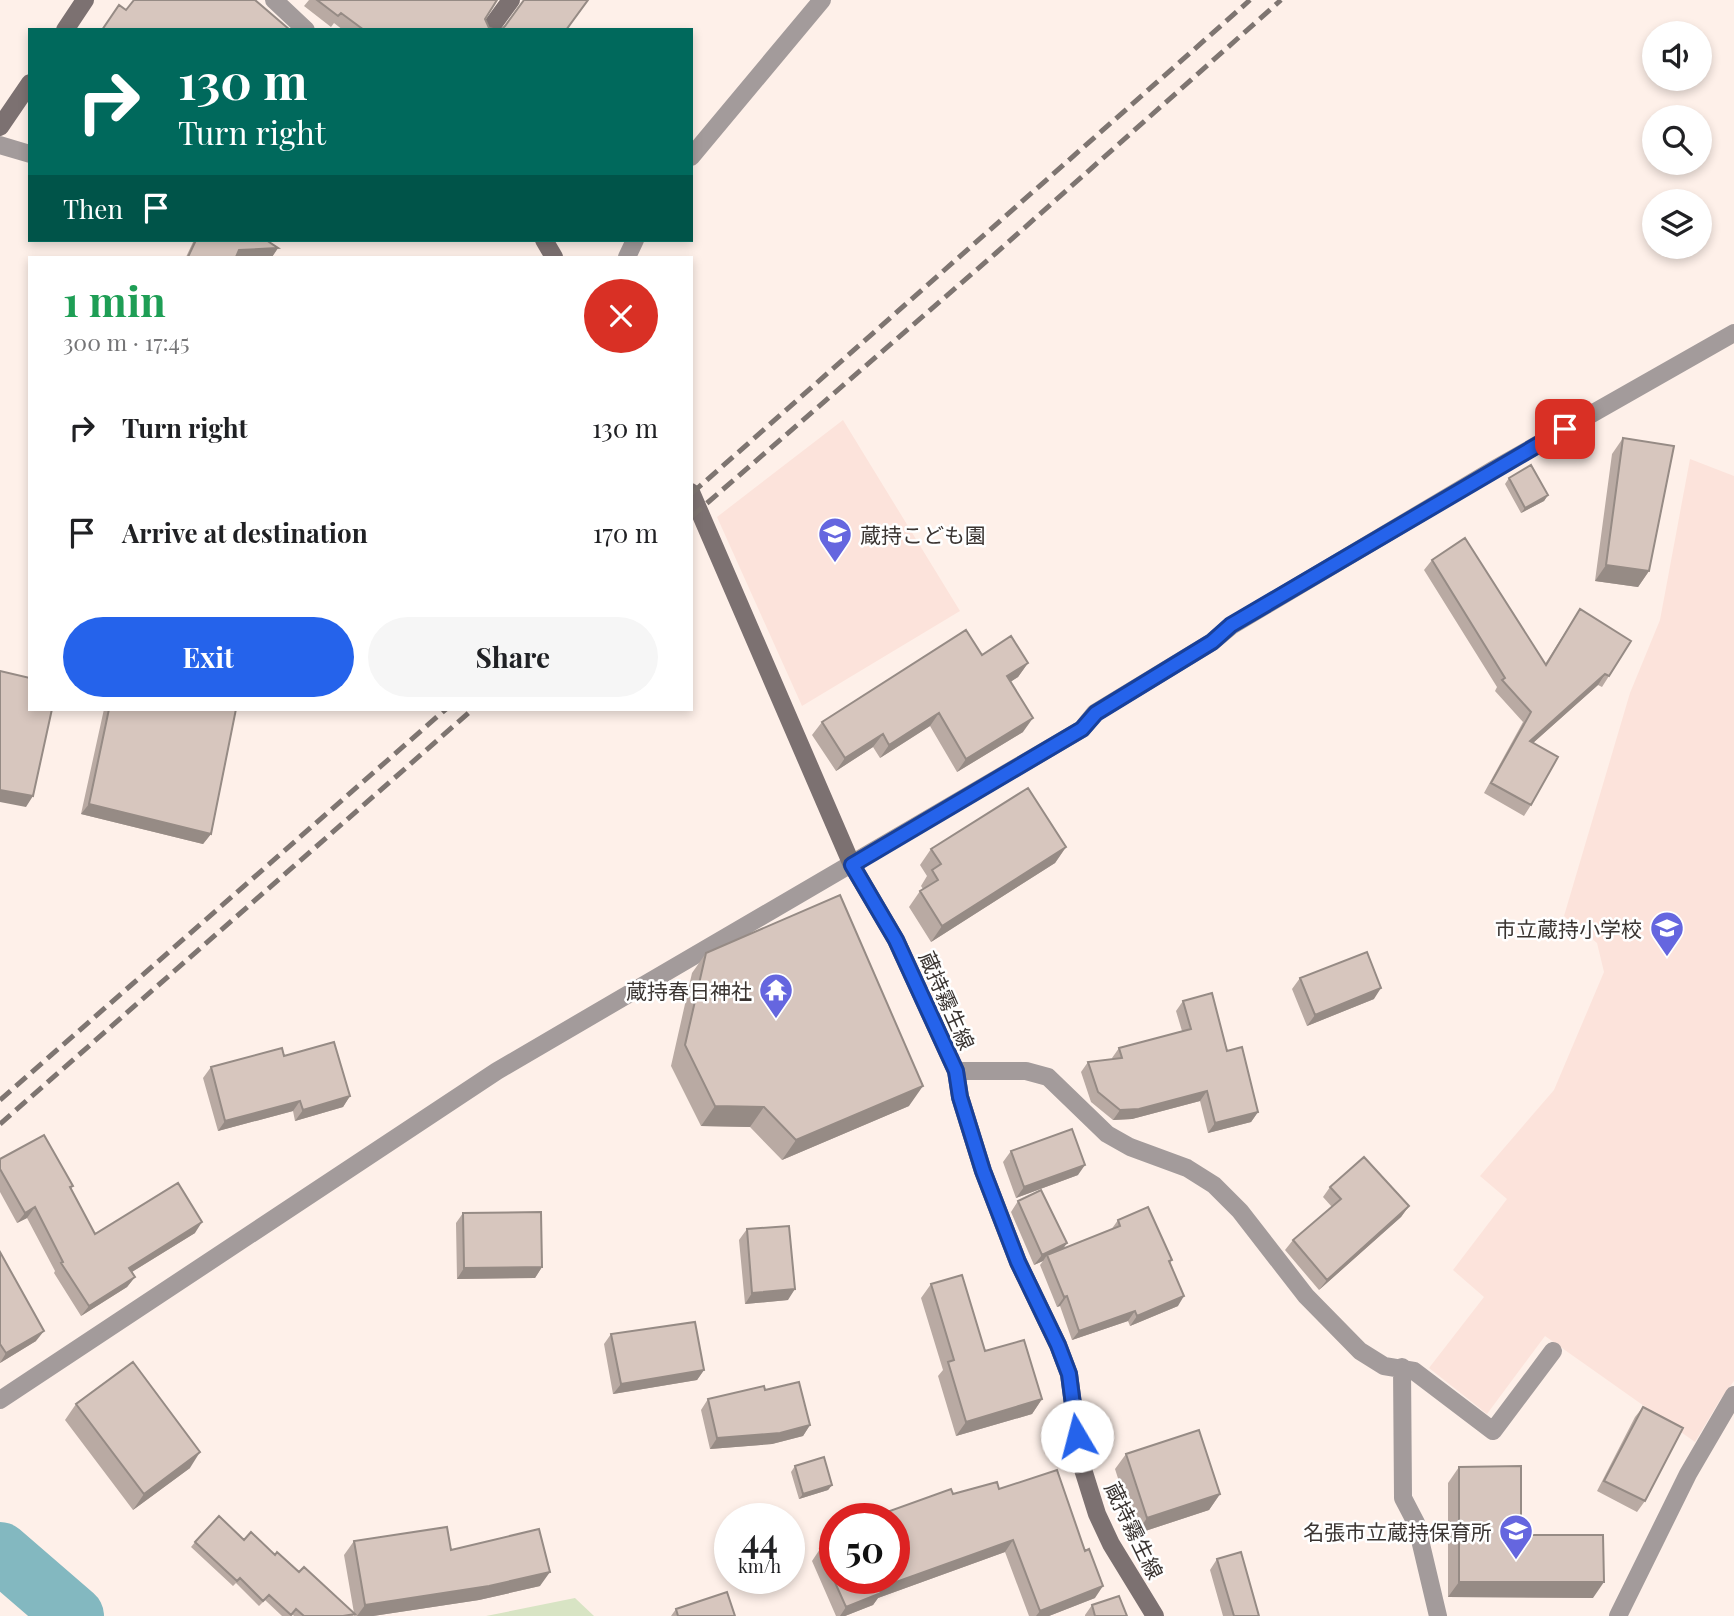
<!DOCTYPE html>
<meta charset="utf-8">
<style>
body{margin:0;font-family:"Playfair Display","Noto Sans JP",serif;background:#f6f6f6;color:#202124;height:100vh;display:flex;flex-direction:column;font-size:26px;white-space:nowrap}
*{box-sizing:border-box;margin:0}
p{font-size:23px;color:#757577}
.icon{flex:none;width:38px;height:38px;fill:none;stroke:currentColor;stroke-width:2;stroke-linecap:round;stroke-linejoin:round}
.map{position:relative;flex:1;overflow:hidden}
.details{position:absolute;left:28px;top:256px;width:665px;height:455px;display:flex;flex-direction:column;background:#fff;border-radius:0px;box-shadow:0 4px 10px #0003}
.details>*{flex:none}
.banner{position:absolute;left:28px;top:28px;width:665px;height:214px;border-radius:0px;box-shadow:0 4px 10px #0003;background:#00695c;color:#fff;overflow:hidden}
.controls{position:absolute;left:1642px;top:21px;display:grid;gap:14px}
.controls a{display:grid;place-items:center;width:70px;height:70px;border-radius:50%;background:#fff;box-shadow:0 4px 10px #0003;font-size:35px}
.speed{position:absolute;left:714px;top:1503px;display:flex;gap:14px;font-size:35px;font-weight:700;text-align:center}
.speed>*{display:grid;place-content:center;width:91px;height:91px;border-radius:50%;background:#fff;box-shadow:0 4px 10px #0003;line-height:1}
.speed small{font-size:18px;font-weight:400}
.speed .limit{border:10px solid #d22;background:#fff;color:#111}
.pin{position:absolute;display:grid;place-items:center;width:60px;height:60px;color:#fff;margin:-30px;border-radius:14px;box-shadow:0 4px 10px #0006}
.me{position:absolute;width:77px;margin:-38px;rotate:352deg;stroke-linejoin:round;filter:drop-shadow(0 0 5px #0008)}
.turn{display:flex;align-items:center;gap:24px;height:147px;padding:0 35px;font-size:32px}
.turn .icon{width:91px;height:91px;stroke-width:2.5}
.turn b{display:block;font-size:49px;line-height:60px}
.then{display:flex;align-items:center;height:66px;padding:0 35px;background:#0003;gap:14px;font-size:26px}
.round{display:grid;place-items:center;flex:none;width:74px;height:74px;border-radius:37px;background:#f6f6f6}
.headline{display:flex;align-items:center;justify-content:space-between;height:119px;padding:0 35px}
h1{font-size:42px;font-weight:700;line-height:52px;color:#1e9e55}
.cta{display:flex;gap:14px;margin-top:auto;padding:14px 35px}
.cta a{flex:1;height:80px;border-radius:42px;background:#2563eb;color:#fff;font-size:28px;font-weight:700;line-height:80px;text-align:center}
.cta a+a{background:#f6f6f6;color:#202124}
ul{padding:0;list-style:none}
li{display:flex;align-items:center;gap:21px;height:105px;padding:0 35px}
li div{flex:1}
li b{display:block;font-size:26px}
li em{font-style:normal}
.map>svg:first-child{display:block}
.education{fill:#fce3db}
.green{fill:#d8e4c4}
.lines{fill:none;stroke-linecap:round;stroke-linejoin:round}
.river{stroke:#83b8c0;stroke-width:60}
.street{stroke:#a39b9b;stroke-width:18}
.secondary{stroke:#7c7171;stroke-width:18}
.rail{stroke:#7e7571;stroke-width:5;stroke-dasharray:14 7;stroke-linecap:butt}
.wall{fill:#b9aaa3}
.shaded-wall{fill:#968b85}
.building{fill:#d7c6be;stroke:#968b85;stroke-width:2}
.route-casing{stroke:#184099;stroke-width:18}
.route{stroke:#2563eb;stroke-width:12}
.labels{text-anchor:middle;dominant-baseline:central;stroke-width:5;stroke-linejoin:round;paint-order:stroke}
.poi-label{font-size:21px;fill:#3a3431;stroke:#fff;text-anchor:end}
.street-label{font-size:21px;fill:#3a3431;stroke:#fff}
</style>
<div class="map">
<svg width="1734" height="1616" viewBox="0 0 1734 1616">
<rect width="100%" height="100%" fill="#fef0e9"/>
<path class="education" d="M 843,420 L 960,611 L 802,706 L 717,517 Z
M 1690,459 L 1734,476 L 1734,1381 L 1720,1400 L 1695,1442 L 1545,1336 L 1487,1414 L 1429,1368 L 1484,1297 L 1453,1270 L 1507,1199 L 1480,1176 L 1554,1090 L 1604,972 L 1597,943 L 1564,916 L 1630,693 L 1660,620 Z"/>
<path class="green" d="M 575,1598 L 594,1616 L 486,1616 Z"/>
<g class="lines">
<path class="river" d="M 0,1552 L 74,1616"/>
<path class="street" d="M 274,0 L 306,30
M 0,145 L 30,154
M 691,157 L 822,0
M 627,257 L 635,240
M 956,1071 L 1026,1071 L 1048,1077 L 1107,1134 L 1130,1147 L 1187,1168 L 1214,1185 L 1240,1211 L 1306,1296 L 1360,1351 L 1384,1366 L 1414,1371 L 1493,1431 L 1553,1351
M 1402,1367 L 1403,1498 L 1416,1523 L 1438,1616
M 0,1400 L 497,1071 L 1082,729 L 1095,713 L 1212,642 L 1231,626 L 1493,470 L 1734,333
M 1618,1616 L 1688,1474 L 1734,1395"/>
<path class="secondary" d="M 65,30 L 85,0
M 489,30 L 511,0
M 0,127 L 30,83
M 544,240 L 554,257
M 691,492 L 852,865 L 896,940 L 956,1071 L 960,1097 L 983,1171 L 1018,1262 L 1058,1345 L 1069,1374 L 1081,1463 L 1097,1514 L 1111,1544 L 1155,1616"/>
<path class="rail" d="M 691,494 L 1250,0
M 691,517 L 996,253 L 1281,0
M 0,1100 L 446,709
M 0,1124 L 473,709"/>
</g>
<path class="wall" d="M 309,0 L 497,0 L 485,19 L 489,28 L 497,30 L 343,30 L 334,23 L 331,27 L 304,6 Z
M 194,240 L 266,240 L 278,248 L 272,257 L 186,257 Z
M 1623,438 L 1649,571 L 1638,587 L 1595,581 L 1612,454 Z
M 1509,478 L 1548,495 L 1544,501 L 1521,513 L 1505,484 Z
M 1432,560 L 1545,664 L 1580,609 L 1609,676 L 1602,687 L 1598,685 L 1533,743 L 1531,805 L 1524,816 L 1484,793 L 1523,722 L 1495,691 L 1497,687 L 1424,570 Z
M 982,655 L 1028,663 L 1018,677 L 1010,682 L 1023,732 L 957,772 L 930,726 L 880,758 L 873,747 L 836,771 L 812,735 L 822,722 Z
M 104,709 L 236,709 L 211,834 L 203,844 L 81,814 Z
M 1066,847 L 1055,863 L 931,942 L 909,907 L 920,891 L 923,889 L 921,886 L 927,876 L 920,865 L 931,849 Z
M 706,953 L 909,1106 L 782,1160 L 750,1127 L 701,1126 L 671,1066 L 692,973 Z
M 1300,978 L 1374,999 L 1307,1026 L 1292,989 Z
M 1183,1001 L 1227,1051 L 1258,1112 L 1251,1122 L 1208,1133 L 1200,1101 L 1132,1119 L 1113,1120 L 1091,1102 L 1081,1072 L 1088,1062 L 1113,1059 L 1112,1058 L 1119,1048 L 1182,1031 L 1176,1011 Z
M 284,1056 L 350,1096 L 343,1107 L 295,1121 L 293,1111 L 218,1131 L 203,1078 L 211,1067 Z
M 1011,1151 L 1078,1175 L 1016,1198 L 1003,1162 Z
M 0,1159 L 73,1186 L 71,1189 L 95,1234 L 195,1233 L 132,1272 L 135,1277 L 127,1287 L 81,1316 L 54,1273 L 55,1271 L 27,1218 L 17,1223 L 0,1192 Z
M 1330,1187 L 1409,1206 L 1401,1217 L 1319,1290 L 1285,1250 L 1293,1240 L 1332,1207 L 1323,1197 Z
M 1018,1201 L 1067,1243 L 1062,1250 L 1111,1230 L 1118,1220 L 1172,1260 L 1170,1263 L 1178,1306 L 1130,1326 L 1128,1321 L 1072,1340 L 1060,1306 L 1057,1307 L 1040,1265 L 1043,1261 L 1034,1265 L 1011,1212 Z
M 463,1213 L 542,1267 L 535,1278 L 457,1279 L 456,1223 Z
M 747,1229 L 788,1300 L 745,1304 L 739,1240 Z
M 0,1252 L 36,1341 L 0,1363 Z
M 931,1284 L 985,1351 L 1042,1399 L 1032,1414 L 956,1436 L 938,1376 L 943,1370 L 921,1298 Z
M 611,1334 L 704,1370 L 697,1380 L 613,1394 L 604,1344 Z
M 765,1390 L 810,1425 L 803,1436 L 772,1444 L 710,1449 L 701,1410 L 708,1399 Z
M 76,1404 L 190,1468 L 133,1510 L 65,1420 Z
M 1643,1407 L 1645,1501 L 1637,1512 L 1597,1491 L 1635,1417 Z
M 1126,1454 L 1220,1494 L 1209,1510 L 1136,1534 L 1115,1469 Z
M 795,1466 L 832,1485 L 828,1490 L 799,1499 L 791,1472 Z
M 1459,1467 L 1521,1535 L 1593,1598 L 1448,1597 L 1448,1483 Z
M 999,1489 L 1095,1598 L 1049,1616 L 1029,1616 L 1005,1552 L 878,1598 L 873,1605 L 845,1616 L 836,1616 L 812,1561 L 820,1549 L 894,1519 L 872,1519 L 873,1517 L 953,1494 Z
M 244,1540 L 275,1555 L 354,1613 L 344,1555 L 354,1541 L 451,1550 L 540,1586 L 479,1600 L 373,1616 L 354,1616 L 354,1615 L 353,1616 L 294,1616 L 293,1615 L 291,1616 L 282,1616 L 265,1600 L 259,1606 L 236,1583 L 233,1586 L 191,1547 L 195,1542 Z
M 1217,1559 L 1259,1616 L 1223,1616 L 1210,1570 Z
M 1092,1605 L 1127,1616 L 1085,1616 L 1085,1615 Z
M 676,1609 L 735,1616 L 671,1616 Z"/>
<path class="shaded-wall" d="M 278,248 L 272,257 L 234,257 L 239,250 Z
M 1548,495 L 1544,501 L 1521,513 L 1525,508 Z
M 1606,565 L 1649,571 L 1638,587 L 1595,581 Z
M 1028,663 L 1018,677 L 998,690 L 1007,676 Z
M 1605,674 L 1598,685 L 1523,752 L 1530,741 Z
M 939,713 L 930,726 L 880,758 L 889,745 Z
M 1033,718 L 1023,732 L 957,772 L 966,759 Z
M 883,734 L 873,747 L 836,771 L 845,758 Z
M 0,790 L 33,796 L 26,807 L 0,802 Z
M 89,804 L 211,834 L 203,844 L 81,814 Z
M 1066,847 L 1055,863 L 931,942 L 942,926 Z
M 1381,988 L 1374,999 L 1307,1026 L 1315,1015 Z
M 923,1086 L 909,1106 L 782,1160 L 796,1140 Z
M 1207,1091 L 1200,1101 L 1132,1119 L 1113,1120 L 1120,1110 Z
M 350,1096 L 343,1107 L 295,1121 L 303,1110 Z
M 300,1101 L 293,1111 L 218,1131 L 225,1121 Z
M 715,1106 L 764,1107 L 750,1127 L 701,1126 Z
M 1258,1112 L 1251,1122 L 1208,1133 L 1215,1123 Z
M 1085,1165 L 1078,1175 L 1016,1198 L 1024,1187 Z
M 1409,1206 L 1401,1217 L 1319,1290 L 1327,1280 Z
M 35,1207 L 27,1218 L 17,1223 L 25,1213 Z
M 202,1222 L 195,1233 L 122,1278 L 129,1268 Z
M 1067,1243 L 1059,1254 L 1047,1255 L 1043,1261 L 1034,1265 L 1042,1255 Z
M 542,1267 L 535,1278 L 457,1279 L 464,1268 Z
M 135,1277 L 127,1287 L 81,1316 L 89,1306 Z
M 795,1289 L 788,1300 L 745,1304 L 752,1293 Z
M 1067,1296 L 1060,1306 L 1057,1307 L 1064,1297 Z
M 1184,1296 L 1178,1306 L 1130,1326 L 1137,1316 Z
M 1135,1311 L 1128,1321 L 1072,1340 L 1079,1331 Z
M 44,1331 L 36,1341 L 0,1363 L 6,1353 Z
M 704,1370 L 697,1380 L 613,1394 L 621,1384 Z
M 1042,1399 L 1032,1414 L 956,1436 L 966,1422 Z
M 810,1425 L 803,1436 L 772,1444 L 710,1449 L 717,1438 Z
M 200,1452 L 190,1468 L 133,1510 L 144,1494 Z
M 832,1485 L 828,1490 L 799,1499 L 803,1494 Z
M 1220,1494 L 1209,1510 L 1136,1534 L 1147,1518 Z
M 1013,1540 L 1005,1552 L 878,1598 L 873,1605 L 845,1616 L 840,1616 L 846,1607 L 879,1588 Z
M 550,1572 L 540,1586 L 479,1600 L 373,1616 L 357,1616 L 365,1605 Z
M 753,1578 L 762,1578 L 749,1584 Z
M 1459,1582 L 1604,1582 L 1593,1598 L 1448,1597 Z
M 1103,1586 L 1095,1598 L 1049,1616 L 1036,1616 L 1040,1611 Z"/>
<path class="building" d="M 134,0 L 255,0 L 290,30 L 102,30 L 119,5 L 126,10 Z
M 317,0 L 497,0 L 485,19 L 489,28 L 497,30 L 364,30 L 341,13 L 338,16 Z
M 524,0 L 588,0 L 566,30 L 501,30 L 505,26 Z
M 196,240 L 266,240 L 278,248 L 239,250 L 236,257 L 188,257 Z
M 1623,438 L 1674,446 L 1649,571 L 1606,565 Z
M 1531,465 L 1548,495 L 1525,508 L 1509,478 Z
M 1465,538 L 1546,665 L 1580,609 L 1631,641 L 1609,676 L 1605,674 L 1530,741 L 1558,757 L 1531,805 L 1491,783 L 1531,712 L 1502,680 L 1505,678 L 1432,560 Z
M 966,630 L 982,655 L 1011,636 L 1028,663 L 1007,676 L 1033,718 L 966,759 L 939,713 L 889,745 L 883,734 L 845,758 L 822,722 Z
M 0,671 L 30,678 L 30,709 L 52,709 L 33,796 L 0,790 Z
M 109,709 L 236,709 L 211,834 L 89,804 Z
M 1028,788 L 1066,847 L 942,926 L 920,891 L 938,880 L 932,870 L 941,864 L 931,849 Z
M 840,895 L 923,1086 L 796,1140 L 764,1107 L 715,1106 L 685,1045 L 706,953 Z
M 1367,952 L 1381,988 L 1315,1015 L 1300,978 Z
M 1212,993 L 1227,1051 L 1242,1047 L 1258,1112 L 1215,1123 L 1207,1091 L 1139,1109 L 1120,1110 L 1098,1092 L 1088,1062 L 1122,1058 L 1119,1048 L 1191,1029 L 1183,1001 Z
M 334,1042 L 350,1096 L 303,1110 L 300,1101 L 225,1121 L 211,1067 L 282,1048 L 284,1056 Z
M 1072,1129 L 1085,1165 L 1024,1187 L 1011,1151 Z
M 44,1135 L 73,1186 L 70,1187 L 95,1234 L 178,1183 L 202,1222 L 129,1268 L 135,1277 L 89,1306 L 61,1263 L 63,1262 L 35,1207 L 25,1213 L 0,1169 L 0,1159 Z
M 1364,1157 L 1409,1206 L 1327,1280 L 1293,1240 L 1341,1199 L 1330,1187 Z
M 1041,1190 L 1067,1243 L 1042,1255 L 1018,1201 Z
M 1148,1207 L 1172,1260 L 1169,1261 L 1184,1296 L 1137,1316 L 1135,1311 L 1079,1331 L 1067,1296 L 1064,1297 L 1047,1255 L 1120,1226 L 1118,1220 Z
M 541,1212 L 542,1267 L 464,1268 L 463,1213 Z
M 789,1226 L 795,1289 L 752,1293 L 747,1229 Z
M 0,1252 L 44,1331 L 6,1353 L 0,1344 Z
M 962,1275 L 985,1351 L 1024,1340 L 1042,1399 L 966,1422 L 948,1362 L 954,1360 L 931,1284 Z
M 695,1322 L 704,1370 L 621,1384 L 611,1334 Z
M 133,1362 L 200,1452 L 144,1494 L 76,1404 Z
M 799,1382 L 810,1425 L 780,1433 L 717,1438 L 708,1399 L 764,1386 L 765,1390 Z
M 1643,1407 L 1683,1428 L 1645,1501 L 1604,1481 Z
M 1199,1430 L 1220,1494 L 1147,1518 L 1126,1454 Z
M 824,1457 L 832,1485 L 803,1494 L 795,1466 Z
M 1521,1466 L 1521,1535 L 1603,1535 L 1604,1582 L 1459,1582 L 1459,1467 Z
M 1057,1470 L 1085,1551 L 1089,1549 L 1103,1586 L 1040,1611 L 1013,1540 L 879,1588 L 881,1593 L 846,1607 L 820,1549 L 835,1543 L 835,1578 L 894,1578 L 894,1519 L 874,1519 L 873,1517 L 951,1489 L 953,1494 L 997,1482 L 999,1489 Z
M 773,1509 L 777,1519 L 748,1519 Z
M 219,1516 L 244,1540 L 251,1532 L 275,1555 L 277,1552 L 299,1572 L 304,1567 L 355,1614 L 343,1616 L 304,1616 L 296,1609 L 291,1615 L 269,1595 L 263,1601 L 240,1578 L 237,1581 L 195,1542 Z
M 447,1527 L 451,1550 L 539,1529 L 550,1572 L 489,1586 L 365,1605 L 354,1541 Z
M 1241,1552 L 1259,1616 L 1234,1616 L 1217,1559 Z
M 727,1592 L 735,1616 L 678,1616 L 676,1609 Z
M 1119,1596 L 1127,1616 L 1095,1616 L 1092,1605 Z"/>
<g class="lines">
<g class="route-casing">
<path id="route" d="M 1077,1436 L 1069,1374 L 1058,1345 L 1018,1262 L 983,1171 L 960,1097 L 956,1071 L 896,940 L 852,865 L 1082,729 L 1096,713 L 1212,642 L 1231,625 L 1565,429"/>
</g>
<use href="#route" class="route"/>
</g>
<defs>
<g id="school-pin" transform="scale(1.75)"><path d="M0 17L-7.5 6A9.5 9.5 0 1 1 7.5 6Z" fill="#6566df" stroke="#fff"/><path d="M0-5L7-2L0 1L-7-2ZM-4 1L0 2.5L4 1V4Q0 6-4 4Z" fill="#fff"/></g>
<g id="temple-pin" transform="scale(1.75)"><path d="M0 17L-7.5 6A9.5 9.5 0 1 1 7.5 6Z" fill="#6566df" stroke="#fff"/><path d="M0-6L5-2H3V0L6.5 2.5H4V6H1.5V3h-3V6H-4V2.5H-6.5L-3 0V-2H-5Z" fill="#fff"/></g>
</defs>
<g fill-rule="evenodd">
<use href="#school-pin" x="835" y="534"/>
<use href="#school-pin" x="1667" y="928"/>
<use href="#temple-pin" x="776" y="990"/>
<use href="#school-pin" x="1516" y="1531"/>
</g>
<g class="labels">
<g class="poi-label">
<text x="860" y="534" text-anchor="start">蔵持こども園</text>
<text x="1642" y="928">市立蔵持小学校</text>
<text x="752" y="990">蔵持春日神社</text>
<text x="1492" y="1531">名張市立蔵持保育所</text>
</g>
<g class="street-label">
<text transform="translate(948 1000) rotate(66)">蔵持霧生線</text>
<text transform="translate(1135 1530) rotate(64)">蔵持霧生線</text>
</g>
</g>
</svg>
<div class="controls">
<a><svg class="icon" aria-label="sound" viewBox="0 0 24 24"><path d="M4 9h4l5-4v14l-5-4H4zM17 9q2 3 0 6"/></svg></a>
<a><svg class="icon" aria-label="search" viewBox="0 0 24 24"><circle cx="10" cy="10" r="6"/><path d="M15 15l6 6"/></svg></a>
<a><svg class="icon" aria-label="layers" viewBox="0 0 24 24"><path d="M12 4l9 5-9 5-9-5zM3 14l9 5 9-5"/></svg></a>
</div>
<div class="speed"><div>44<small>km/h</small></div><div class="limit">50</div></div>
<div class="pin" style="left:1565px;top:429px;background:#d93025"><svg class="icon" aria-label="arrive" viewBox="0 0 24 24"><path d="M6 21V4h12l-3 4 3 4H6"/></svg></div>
<svg class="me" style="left:1077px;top:1436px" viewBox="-20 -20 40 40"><circle r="19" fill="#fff"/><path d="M0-13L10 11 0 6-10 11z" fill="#2563eb"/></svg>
<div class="banner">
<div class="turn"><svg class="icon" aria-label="right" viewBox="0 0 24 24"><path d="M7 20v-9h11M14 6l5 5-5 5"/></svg><div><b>130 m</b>Turn right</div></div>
<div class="then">Then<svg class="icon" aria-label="arrive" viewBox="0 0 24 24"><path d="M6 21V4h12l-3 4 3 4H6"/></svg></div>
</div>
<section class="details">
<div class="headline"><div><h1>1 min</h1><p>300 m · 17:45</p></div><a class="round" style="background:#d93025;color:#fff"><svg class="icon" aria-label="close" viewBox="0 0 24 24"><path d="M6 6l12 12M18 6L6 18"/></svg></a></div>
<ul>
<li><svg class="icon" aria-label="right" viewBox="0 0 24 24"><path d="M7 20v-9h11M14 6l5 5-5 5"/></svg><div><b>Turn right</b></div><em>130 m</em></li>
<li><svg class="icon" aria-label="arrive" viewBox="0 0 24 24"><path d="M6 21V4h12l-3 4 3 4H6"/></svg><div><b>Arrive at destination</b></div><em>170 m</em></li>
</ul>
<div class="cta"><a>Exit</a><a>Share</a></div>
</section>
</div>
